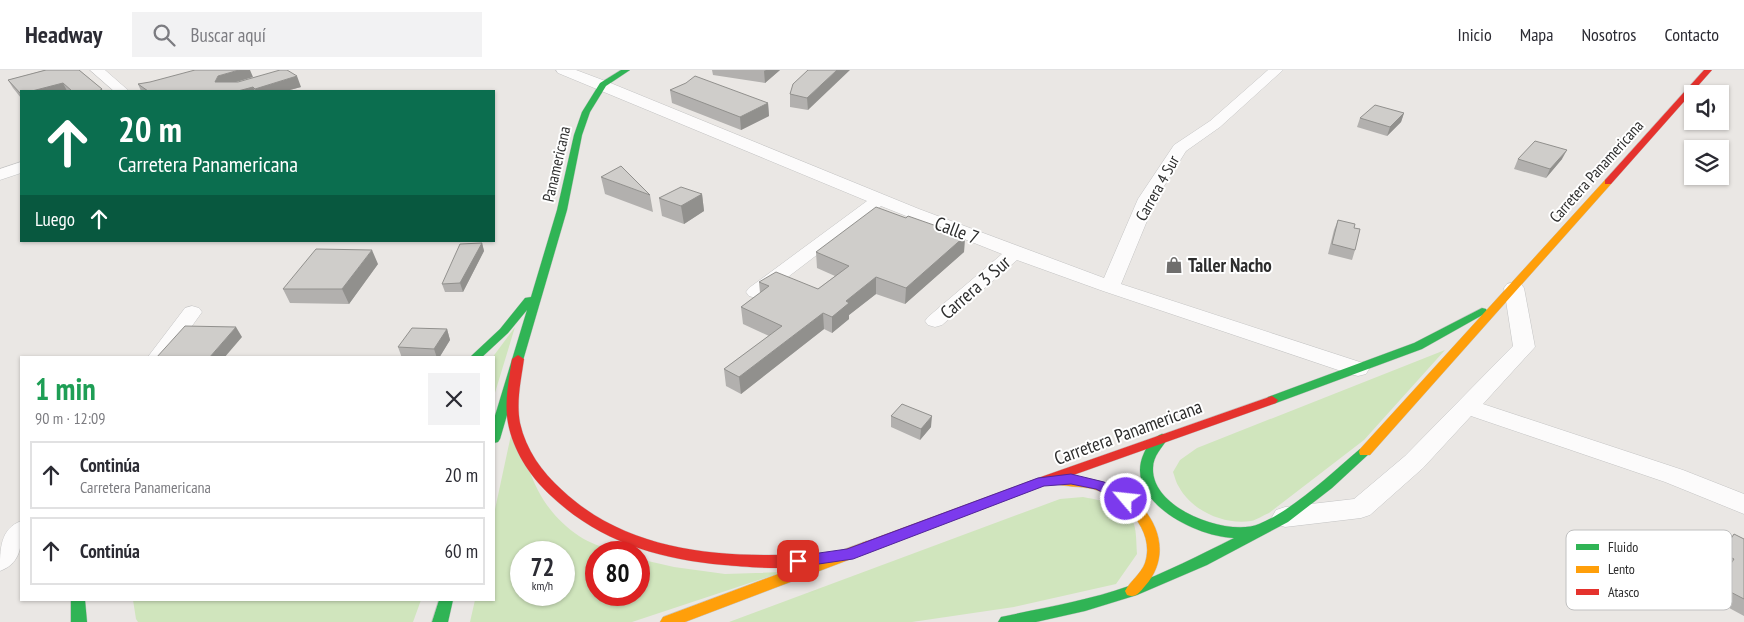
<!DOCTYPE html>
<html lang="es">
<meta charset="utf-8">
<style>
body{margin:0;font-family:"PT Sans Narrow",sans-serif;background:#f2f2f3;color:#2b2b33;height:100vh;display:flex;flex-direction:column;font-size:19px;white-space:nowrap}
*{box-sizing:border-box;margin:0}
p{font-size:16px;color:#7c7c81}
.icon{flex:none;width:28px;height:28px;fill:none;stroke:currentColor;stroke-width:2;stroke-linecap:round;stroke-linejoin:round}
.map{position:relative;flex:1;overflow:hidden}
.side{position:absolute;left:20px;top:286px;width:475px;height:245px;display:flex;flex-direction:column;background:#fff;border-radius:0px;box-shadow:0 1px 4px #0004}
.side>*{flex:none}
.hud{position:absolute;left:20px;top:20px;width:475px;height:152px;border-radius:0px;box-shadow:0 1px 4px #0004;background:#0b6e4f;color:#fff;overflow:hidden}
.controls{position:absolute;left:1684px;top:15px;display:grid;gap:10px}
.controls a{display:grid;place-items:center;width:45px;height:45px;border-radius:0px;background:#fff;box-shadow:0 1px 4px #0004;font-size:25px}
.speed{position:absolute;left:510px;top:471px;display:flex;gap:10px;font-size:25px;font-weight:700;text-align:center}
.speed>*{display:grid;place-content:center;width:65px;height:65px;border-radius:50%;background:#fff;box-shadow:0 1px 4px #0004;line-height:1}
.speed small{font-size:12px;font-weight:400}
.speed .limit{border:8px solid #d22;background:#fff;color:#111}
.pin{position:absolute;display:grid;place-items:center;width:42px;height:42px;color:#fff;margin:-21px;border-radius:10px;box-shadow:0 2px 8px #0006}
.me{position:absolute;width:55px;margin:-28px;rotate:298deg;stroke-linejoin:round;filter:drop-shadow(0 0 4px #0008)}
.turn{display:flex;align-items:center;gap:18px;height:105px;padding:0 15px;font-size:22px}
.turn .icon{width:65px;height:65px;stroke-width:2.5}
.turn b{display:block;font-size:35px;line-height:42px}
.then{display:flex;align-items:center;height:48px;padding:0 15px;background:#0003;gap:10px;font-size:19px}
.round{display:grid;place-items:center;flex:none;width:52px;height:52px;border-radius:0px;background:#f2f2f3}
.headline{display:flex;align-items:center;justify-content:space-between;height:85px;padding:0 15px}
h1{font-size:30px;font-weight:700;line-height:38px;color:#1e9e55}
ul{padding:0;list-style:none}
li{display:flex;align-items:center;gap:15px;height:68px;margin:0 10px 8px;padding:0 5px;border:2px solid #e1e1e2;border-radius:0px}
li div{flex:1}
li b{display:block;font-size:19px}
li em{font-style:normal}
header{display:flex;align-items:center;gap:30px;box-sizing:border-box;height:70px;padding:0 25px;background:#fff;border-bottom:1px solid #e1e1e2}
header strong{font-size:24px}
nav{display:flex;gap:28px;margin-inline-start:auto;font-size:18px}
.search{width:350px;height:45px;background:#f2f2f3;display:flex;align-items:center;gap:12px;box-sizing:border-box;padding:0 18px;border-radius:0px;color:#7c7c81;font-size:19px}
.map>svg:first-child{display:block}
.green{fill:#d0e5bd;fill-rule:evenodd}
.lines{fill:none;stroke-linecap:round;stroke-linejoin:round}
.street-casing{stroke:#c4c4c4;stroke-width:1}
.fast-casing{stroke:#c6c4c3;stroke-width:1}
.slow-casing{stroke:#c6c4c3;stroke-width:1}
.jam-casing{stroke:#c6c4c3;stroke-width:1}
.street{fill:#fcfbfb;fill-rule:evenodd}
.fast{fill:#30b455;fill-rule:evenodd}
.slow{fill:#ff9f0a;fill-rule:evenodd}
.jam{fill:#e5322d;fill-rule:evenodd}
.wall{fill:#b2b0ae}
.shaded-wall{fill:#91908d}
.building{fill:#cfcdca;stroke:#91908d}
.route{fill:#7c3aed;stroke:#51269a}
.labels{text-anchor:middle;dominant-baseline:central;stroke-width:4;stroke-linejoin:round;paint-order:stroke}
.far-street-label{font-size:16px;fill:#2d2d2d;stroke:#fff}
.street-label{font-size:19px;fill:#2d2d2d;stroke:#fff}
.poi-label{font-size:19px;font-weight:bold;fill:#2d2d2d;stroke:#fff;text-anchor:start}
.key{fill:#fff;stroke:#c0c0c0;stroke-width:1}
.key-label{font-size:14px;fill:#2d2d2d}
</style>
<header>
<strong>Headway</strong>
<div class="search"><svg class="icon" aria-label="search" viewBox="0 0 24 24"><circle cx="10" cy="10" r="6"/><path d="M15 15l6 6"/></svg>Buscar aquí</div>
<nav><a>Inicio</a><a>Mapa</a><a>Nosotros</a><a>Contacto</a></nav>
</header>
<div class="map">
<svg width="1744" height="552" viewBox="0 0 1744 552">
<rect width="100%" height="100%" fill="#eae7e4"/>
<path class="green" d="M 515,257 L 494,326 L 492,288 Z
M 1445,280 L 1364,370 L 1269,443 C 1263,445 1257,450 1251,451 C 1224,455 1192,441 1179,417 C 1176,413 1175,407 1173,402 L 1180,390 L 1197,378 Z
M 514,351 C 528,398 536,437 579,466 C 589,473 603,477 614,482 L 596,482 L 596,525 L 639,525 L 639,489 L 674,497 L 725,504 L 783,502 L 632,552 L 470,552 L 475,530 L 494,530 L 494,444 ZM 521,482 L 564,482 L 564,525 L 521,525 Z
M 1083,427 C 1100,430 1121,434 1132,450 C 1137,457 1136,475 1137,484 L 1116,514 L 1014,537 L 912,552 L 729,552 L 1060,429 Z
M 133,530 L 421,530 L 413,552 L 138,552 L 136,549 Z"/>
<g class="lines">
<g class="street-casing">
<path id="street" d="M 90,0 L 105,0 L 129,21 L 114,21 Z
M 556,0 L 576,0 L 608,12 L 919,139 L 1104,208 L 1138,129 L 1174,75 L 1210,51 L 1268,0 L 1283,0 L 1220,57 L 1186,81 L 1156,129 L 1121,214 L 1366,294 L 1369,299 L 1366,304 L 1358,306 L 1350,304 L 1103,221 L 1017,190 L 942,255 L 935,257 L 928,255 L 925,251 L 928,247 L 1002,184 L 881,136 L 763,226 L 756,228 L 749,226 L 746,222 L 749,218 L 867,131 L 558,3 Z
M 21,92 L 21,103 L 0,110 L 0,99 Z
M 1514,212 L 1521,214 L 1524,218 L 1535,277 L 1483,334 L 1683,400 L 1744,424 L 1744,444 L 1665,412 L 1471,346 L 1423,398 L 1370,445 L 1361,448 L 1285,457 L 1276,454 L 1272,447 L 1276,440 L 1285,437 L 1354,429 L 1405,386 L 1513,276 L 1504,218 L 1507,214 Z
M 192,236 L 199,238 L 202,242 L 169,288 L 147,288 L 185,238 Z
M 21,451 C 22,471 23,493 0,501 C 0,479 0,459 21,451 Z"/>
</g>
<g class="fast-casing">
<path id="fast" d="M 621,0 L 630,0 L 606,16 L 590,42 L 582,65 L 567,140 L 500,369 L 498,372 L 494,373 L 494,349 L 527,240 L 508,263 L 481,288 L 469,288 L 500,259 L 525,228 L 531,227 L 557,140 L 574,65 L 582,42 L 600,13 Z
M 1482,238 L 1486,239 L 1487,241 L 1486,243 L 1422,279 L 1276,333 L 1272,334 L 1266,330 L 1268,327 L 1414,273 Z
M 1162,364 L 1166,365 L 1168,368 C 1162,378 1153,386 1153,398 C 1151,439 1228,467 1259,454 C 1292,441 1333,402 1360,379 L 1370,379 L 1371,382 L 1332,418 L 1288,452 L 1207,495 L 1137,525 L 1085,541 L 1036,552 L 998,552 L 1001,547 L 1006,546 C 1047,537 1090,530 1129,516 C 1165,503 1200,485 1234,468 C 1196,467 1122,430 1144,383 C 1147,376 1155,366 1162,364 Z
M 71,530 L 85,530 L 87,552 L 71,552 Z
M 439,530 L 453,530 L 448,552 L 432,552 Z"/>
</g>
<g class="slow-casing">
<path id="slow" d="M 1608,109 L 1611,110 L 1611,114 L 1370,385 L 1360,385 L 1359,382 L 1360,379 L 1605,110 Z
M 1056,405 C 1075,406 1095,408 1113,416 C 1152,433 1177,480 1145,516 C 1139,523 1136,528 1127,525 L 1125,521 C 1130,511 1141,504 1145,493 C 1156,460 1123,428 1093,419 C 1079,416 1065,417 1051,413 L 1049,410 L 1051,407 Z
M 867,471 L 872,473 L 874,477 L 872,481 L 685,552 L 660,552 L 663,547 Z"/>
</g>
<g class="jam-casing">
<path id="jam" d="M 1704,0 L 1712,0 L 1611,114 L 1605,114 L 1605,110 Z
M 518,285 L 524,289 C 521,310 516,332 520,353 C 526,380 542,402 562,420 C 629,483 722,488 809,484 L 814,486 L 816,490 L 814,494 C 794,501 745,497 724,495 C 657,489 598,471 549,424 C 529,405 513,380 508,353 C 504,332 509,310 512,289 Z
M 1272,326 L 1278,330 L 1276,333 L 1048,414 L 872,481 L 867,483 L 862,481 L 860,477 L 862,473 L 1038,408 Z"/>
</g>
<use href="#street" class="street"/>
<use href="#fast" class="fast"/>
<use href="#slow" class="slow"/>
<use href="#jam" class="jam"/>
</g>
<path class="wall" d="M 45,0 L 79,0 L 102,19 L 103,21 L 21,21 L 21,28 L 13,18 L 8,10 Z
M 712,0 L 780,0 L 765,13 L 713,5 Z
M 808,0 L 808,40 L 790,37 L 790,24 Z
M 253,7 L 236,12 L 301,17 L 286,21 L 141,21 L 138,14 Z
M 670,20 L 768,33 L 769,46 L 741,60 L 672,33 Z
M 1404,43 L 1401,52 L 1387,66 L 1357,57 L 1360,48 Z
M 1518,89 L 1562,89 L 1546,108 L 1514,99 Z
M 601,107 L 650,125 L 653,142 L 605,124 Z
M 702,124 L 704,141 L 684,154 L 662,146 L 659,128 Z
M 906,148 L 965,166 L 964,182 L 905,234 L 876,224 L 849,245 L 849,249 L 832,263 L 824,259 L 741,324 L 726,316 L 724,299 L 769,266 L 743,254 L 741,237 L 760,223 L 759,212 L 818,219 L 835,206 L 817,198 L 816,182 Z
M 1338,150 L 1354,158 L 1355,180 L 1352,190 L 1328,184 L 1334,160 Z
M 482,173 L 484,181 L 463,222 L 445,222 L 442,214 Z
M 378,194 L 349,234 L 290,233 L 283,219 Z
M 447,259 L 450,270 L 439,288 L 402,288 L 398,277 Z
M 891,346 L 931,357 L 920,370 L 891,357 Z
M 1734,464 L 1744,469 L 1744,546 L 1707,526 L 1724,500 L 1713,494 L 1725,475 Z"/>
<path class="shaded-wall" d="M 239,0 L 250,0 L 253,7 L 222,16 L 215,12 L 218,6 Z
M 766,0 L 780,0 L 765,13 L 764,1 Z
M 837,0 L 850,0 L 808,40 L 807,28 Z
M 297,6 L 301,17 L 286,21 L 256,21 L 255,19 Z
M 63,13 L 67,21 L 32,21 Z
M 253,17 L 255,21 L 238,21 Z
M 768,33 L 769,46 L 741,60 L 740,47 Z
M 1404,43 L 1401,52 L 1387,66 L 1390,57 Z
M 1567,80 L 1562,89 L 1546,108 L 1550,99 Z
M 702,124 L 704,141 L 684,154 L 681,136 Z
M 965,166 L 964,182 L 905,234 L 906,218 Z
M 482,173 L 484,181 L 463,222 L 460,213 Z
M 372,180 L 378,194 L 349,234 L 342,219 Z
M 876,207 L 876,224 L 849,245 L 849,249 L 832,263 L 832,247 L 846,231 Z
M 823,243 L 824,259 L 741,324 L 739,307 Z
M 236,257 L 242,267 L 224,288 L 209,288 Z
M 447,259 L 450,270 L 439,288 L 437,288 L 434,279 Z
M 932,346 L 931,357 L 920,370 L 921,359 Z"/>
<path class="building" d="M 46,0 L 79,0 L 102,19 L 99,21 L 72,21 L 63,13 L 32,21 L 21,21 L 21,24 L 8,10 Z
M 195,0 L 239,0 L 218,6 L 215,12 L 238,12 L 280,0 L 287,0 L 297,6 L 255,19 L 253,17 L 238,21 L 148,21 L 138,14 L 150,12 Z
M 808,0 L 837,0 L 807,28 L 790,24 L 793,14 Z
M 695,6 L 768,33 L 740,47 L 670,20 L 686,13 Z
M 1375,35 L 1404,43 L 1390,57 L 1360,48 Z
M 1535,71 L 1567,80 L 1550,99 L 1518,89 Z
M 621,96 L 650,125 L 601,107 Z
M 681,117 L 702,124 L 681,136 L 659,128 Z
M 876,137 L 906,148 L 908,146 L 965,166 L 906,218 L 876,207 L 846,231 L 849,233 L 832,247 L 823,243 L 739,307 L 724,299 L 782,256 L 741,237 L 769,216 L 759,212 L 776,202 L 818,219 L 849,196 L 816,182 Z
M 1338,150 L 1355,154 L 1354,158 L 1360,159 L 1355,180 L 1332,174 Z
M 482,173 L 460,213 L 442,214 L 460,174 Z
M 316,179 L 372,180 L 342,219 L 283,219 Z
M 185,256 L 236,257 L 209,288 L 156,288 Z
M 412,258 L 447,259 L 434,279 L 398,277 Z
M 902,334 L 932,346 L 921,359 L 891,346 Z
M 1734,464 L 1744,469 L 1744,529 L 1717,515 L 1734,489 L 1722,483 Z"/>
<path class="route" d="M 1071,404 L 1104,412 L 1130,425 L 1132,429 L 1130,432 L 1126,434 L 1096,419 L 1071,414 L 1044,416 L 853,489 L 798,497 L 793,495 L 791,491 L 793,487 L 798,486 L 847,479 L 1038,408 Z"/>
<defs>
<g id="shop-bare" transform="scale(1.35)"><path d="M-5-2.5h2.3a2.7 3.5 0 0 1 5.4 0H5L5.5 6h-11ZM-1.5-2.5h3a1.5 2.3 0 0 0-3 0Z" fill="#6f6e6d" stroke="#fff" stroke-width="2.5" paint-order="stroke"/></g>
</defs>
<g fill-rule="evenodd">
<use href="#shop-bare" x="1174" y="195"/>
</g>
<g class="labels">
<g class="far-street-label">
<text transform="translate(556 94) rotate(-77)">Panamericana</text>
<text transform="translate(1596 101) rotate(-48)">Carretera Panamericana</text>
<text transform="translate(1157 118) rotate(-61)">Carrera 4 Sur</text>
</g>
<g class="street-label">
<text transform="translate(957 160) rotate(21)">Calle 7</text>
<text transform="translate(975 217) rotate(-41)">Carrera 3 Sur</text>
<text transform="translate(1128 362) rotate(-20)">Carretera Panamericana</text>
</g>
<g class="poi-label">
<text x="1188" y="195">Taller Nacho</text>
</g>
</g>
<rect x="1566" y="460" width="166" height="80" rx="8" class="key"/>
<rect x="1576" y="474" width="23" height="6" fill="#30b455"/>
<rect x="1576" y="496" width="23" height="7" fill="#ff9f0a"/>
<rect x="1576" y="519" width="23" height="6" fill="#e5322d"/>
<g class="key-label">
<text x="1608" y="482">Fluido</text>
<text x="1608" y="504">Lento</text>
<text x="1608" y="527">Atasco</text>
</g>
</svg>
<div class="controls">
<a><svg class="icon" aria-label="sound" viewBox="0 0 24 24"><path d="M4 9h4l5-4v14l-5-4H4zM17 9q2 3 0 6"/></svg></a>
<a><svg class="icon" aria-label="layers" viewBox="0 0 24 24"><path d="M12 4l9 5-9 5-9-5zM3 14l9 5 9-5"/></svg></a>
</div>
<div class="speed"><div>72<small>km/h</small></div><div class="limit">80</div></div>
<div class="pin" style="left:798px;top:491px;background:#d93025"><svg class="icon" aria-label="arrive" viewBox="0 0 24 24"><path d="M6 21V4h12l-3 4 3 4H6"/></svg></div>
<svg class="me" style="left:1126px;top:429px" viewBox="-20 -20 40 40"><circle r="17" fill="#7c3aed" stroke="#fff" stroke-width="3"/><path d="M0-11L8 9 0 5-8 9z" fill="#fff"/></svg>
<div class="hud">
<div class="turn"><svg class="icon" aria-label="ahead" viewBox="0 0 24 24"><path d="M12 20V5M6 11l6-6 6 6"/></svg><div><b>20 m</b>Carretera Panamericana</div></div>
<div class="then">Luego<svg class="icon" aria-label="ahead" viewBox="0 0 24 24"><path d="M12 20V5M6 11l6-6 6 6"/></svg></div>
</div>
<section class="side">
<div class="headline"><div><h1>1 min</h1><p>90 m · 12:09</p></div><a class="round"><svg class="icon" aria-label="close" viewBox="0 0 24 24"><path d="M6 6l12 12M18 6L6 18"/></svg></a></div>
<ul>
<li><svg class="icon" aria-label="ahead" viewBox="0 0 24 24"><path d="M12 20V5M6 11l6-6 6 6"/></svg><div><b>Continúa</b><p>Carretera Panamericana</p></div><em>20 m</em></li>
<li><svg class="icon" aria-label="ahead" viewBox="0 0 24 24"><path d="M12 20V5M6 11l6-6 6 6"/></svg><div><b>Continúa</b></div><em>60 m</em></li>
</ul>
</section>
</div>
